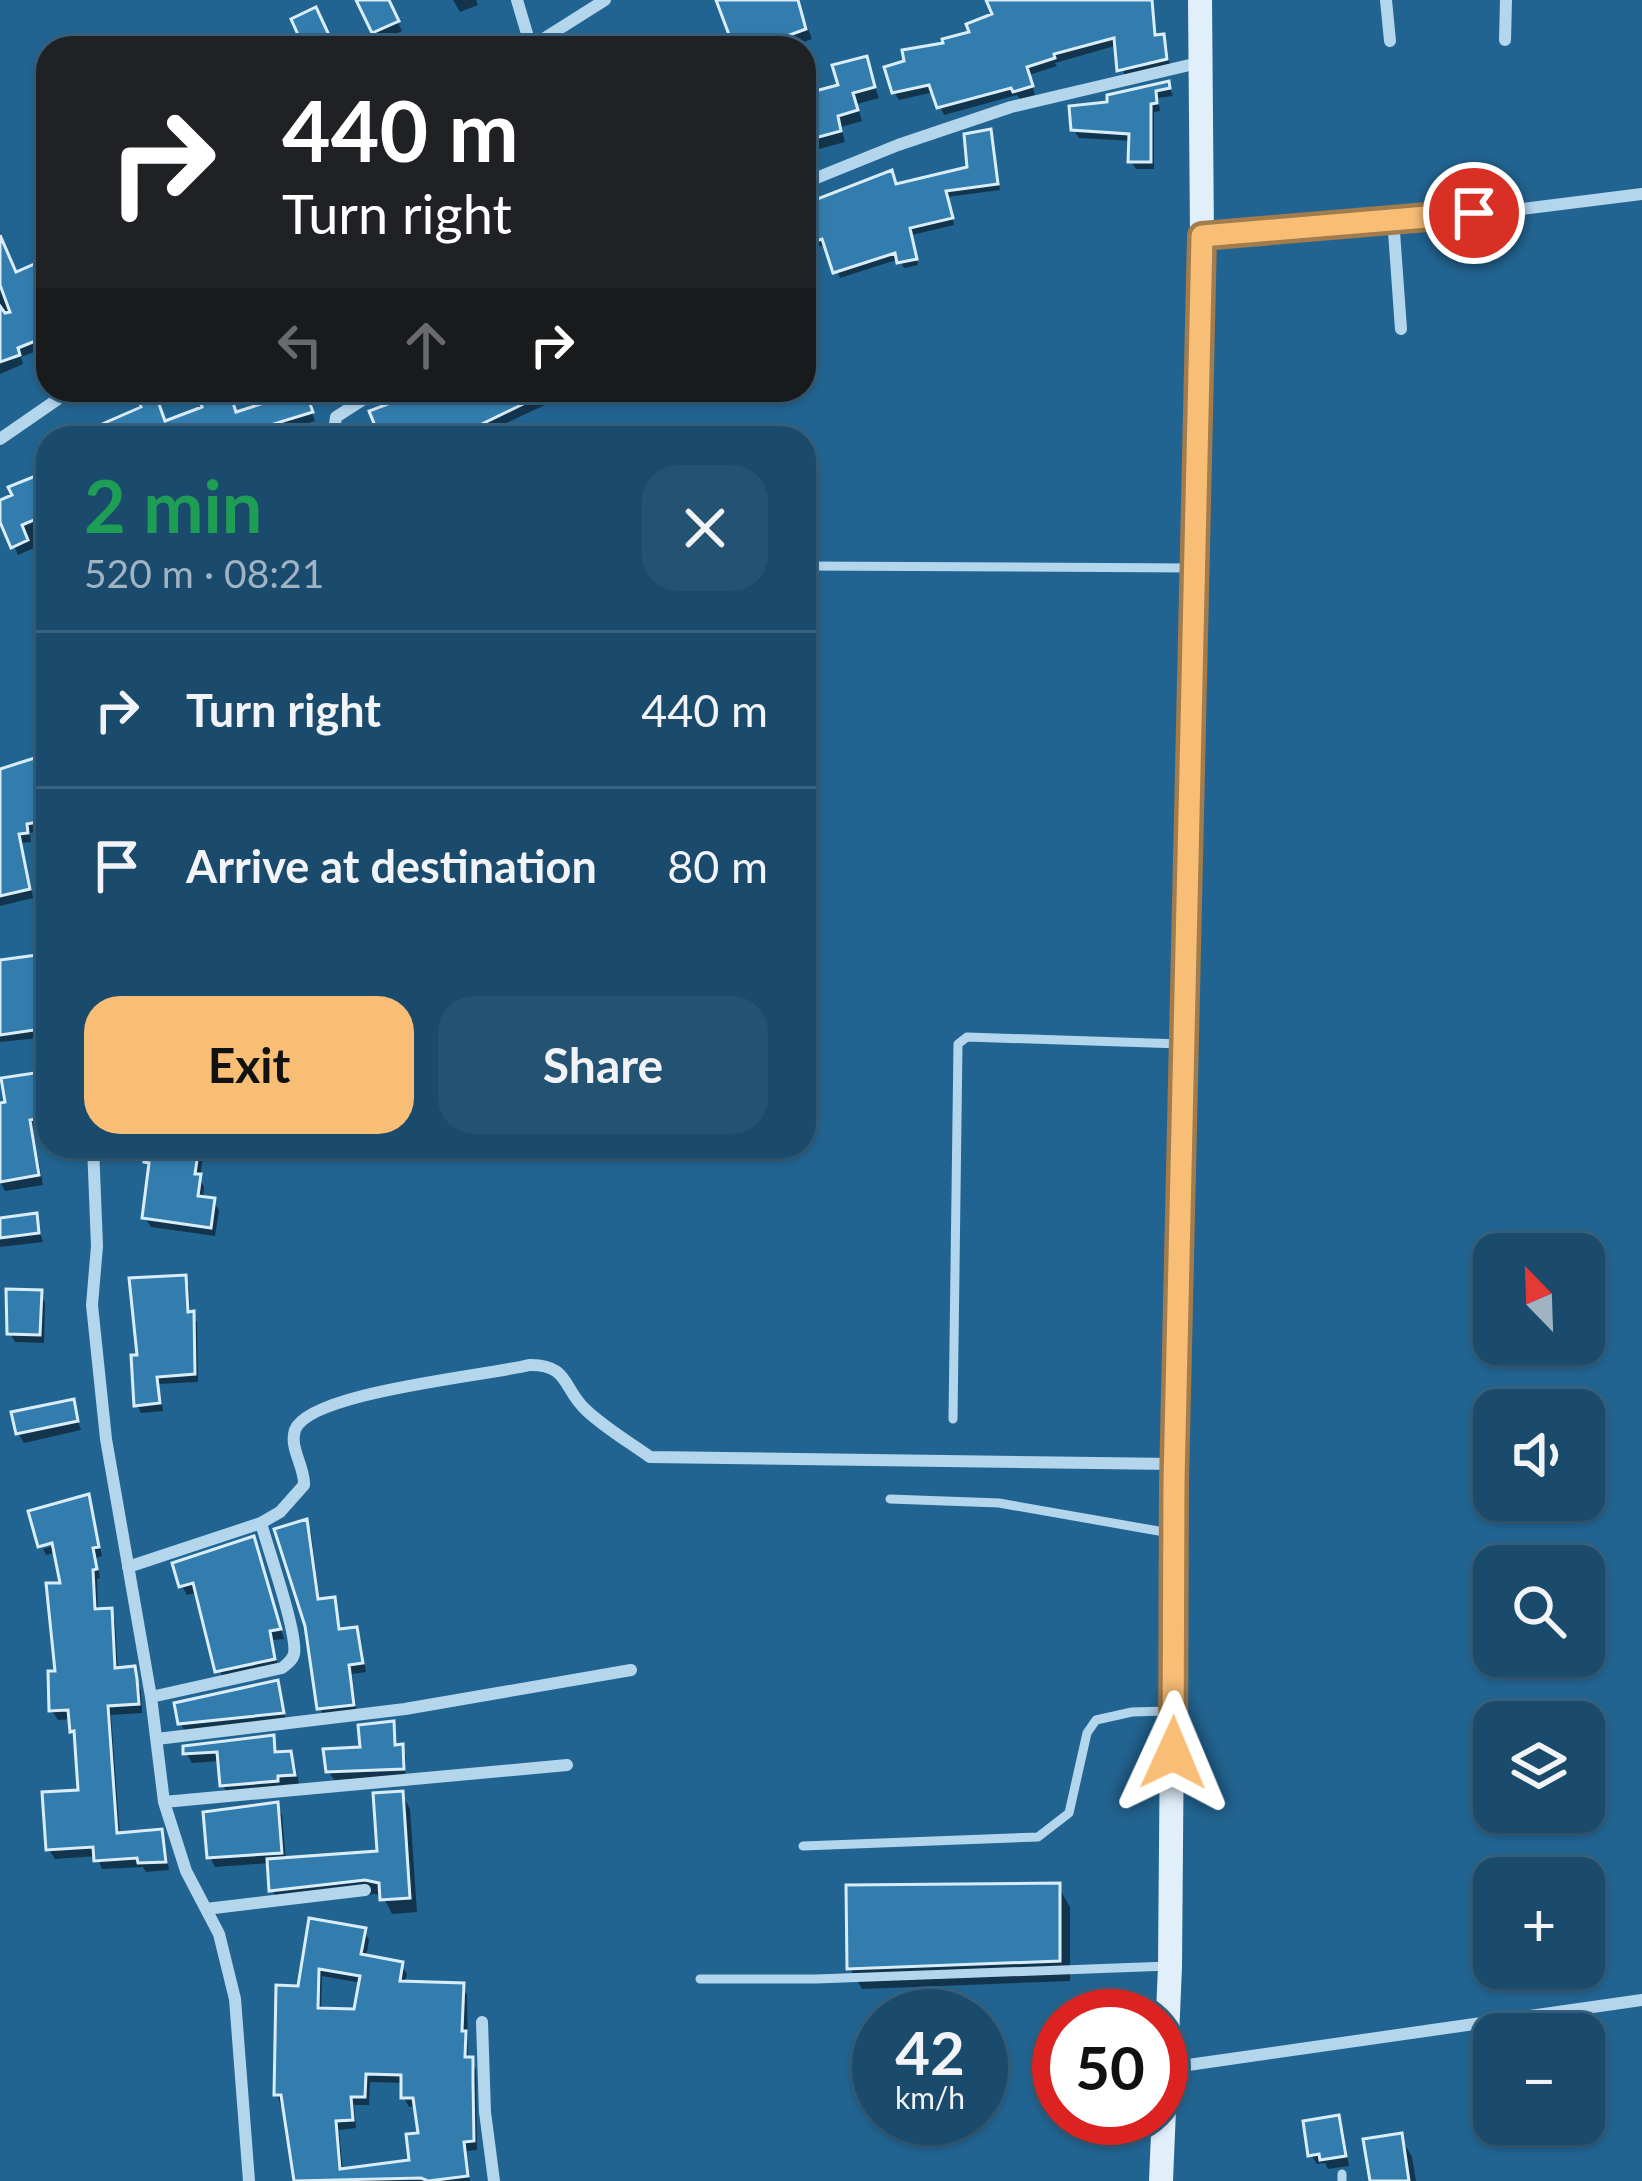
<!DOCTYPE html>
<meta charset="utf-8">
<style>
body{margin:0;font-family:Lato,sans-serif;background:#235272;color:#f1f3f6;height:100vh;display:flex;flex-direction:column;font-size:45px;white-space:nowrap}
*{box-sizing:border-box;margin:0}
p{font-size:39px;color:#9fb3c2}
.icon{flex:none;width:66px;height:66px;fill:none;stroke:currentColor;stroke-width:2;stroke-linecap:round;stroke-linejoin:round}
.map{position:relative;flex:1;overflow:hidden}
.panel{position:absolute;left:36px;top:426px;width:780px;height:732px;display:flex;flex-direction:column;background:#1a4b6d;border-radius:36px;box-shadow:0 3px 9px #0004,0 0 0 3px #386380}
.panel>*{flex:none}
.guide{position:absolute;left:36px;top:36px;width:780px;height:366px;border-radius:36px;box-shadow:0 3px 9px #0004,0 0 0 3px #386380;background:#202124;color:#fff;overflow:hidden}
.needle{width:78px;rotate:337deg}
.controls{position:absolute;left:1473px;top:1233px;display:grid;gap:24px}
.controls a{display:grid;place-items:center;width:132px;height:132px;border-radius:24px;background:#1a4b6d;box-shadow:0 3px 9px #0004,0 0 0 3px #386380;font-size:60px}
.speed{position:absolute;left:852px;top:1989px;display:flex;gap:24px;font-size:60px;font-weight:700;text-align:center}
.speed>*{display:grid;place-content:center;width:156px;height:156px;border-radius:50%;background:#1a4b6d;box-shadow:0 3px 9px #0004,0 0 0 3px #386380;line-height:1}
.speed small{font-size:30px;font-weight:400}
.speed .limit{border:18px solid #d22;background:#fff;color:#111}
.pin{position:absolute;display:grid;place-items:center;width:102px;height:102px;color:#fff;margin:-51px;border:6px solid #fff;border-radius:50%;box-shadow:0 3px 12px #0007}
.me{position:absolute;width:132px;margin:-66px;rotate:1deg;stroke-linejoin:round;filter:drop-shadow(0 0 9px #0008)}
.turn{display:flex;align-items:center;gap:42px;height:252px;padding:0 48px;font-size:54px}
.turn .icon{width:156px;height:156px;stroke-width:2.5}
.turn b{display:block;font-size:84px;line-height:102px}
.lanes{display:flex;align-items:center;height:114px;padding:0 48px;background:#0003;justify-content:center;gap:60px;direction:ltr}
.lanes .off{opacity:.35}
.round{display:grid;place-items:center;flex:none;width:126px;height:126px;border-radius:36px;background:#235272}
.overview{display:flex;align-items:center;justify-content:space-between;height:204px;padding:0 48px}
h1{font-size:72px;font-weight:700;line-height:90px;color:#1e9e55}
.button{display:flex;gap:24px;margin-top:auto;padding:24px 48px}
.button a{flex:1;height:138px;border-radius:36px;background:#f9be76;color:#111;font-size:48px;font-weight:700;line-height:138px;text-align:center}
.button a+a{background:#235272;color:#f1f3f6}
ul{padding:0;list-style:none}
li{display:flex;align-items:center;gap:36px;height:156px;padding:0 48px;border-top:3px solid #386380}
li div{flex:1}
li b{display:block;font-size:45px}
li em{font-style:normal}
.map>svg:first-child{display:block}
.shadow{fill:#0007;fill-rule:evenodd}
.building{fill:#327dae;stroke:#d9edf9;stroke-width:3;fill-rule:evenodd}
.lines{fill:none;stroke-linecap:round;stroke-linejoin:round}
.lane{stroke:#b4d6ed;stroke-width:9}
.street{stroke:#b4d6ed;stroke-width:12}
.secondary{stroke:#e0effa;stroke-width:24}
.route-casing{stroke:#a27c4d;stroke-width:30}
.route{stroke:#f9be76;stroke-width:21}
</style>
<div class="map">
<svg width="1642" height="2181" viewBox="0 0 1642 2181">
<rect width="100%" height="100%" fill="#226491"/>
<path class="shadow" d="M 360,0 L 387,0 L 402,31 L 380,41 Z
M 453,0 L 476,0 L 478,5 L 460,12 Z
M 720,0 L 797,0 L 812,39 L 788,48 L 739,48 Z
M 990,0 L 1153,0 L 1157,38 L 1163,37 L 1167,45 L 1170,67 L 1125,78 L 1118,45 L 1055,63 L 1057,66 L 1029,75 L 1035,95 L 1020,99 L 1017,95 L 944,115 L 934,92 L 899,100 L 894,92 L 946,45 L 973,34 L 996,16 Z
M 865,59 L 879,98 L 857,104 L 862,121 L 841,127 L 845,142 L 808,152 L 809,159 L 804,160 L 804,98 L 842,87 Z
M 1168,84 L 1173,96 L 1158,98 L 1160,111 L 1154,112 L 1154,169 L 1136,169 L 1131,161 L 1132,141 L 1079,138 L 1074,130 L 1111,105 Z
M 990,133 L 1000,190 L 947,197 L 954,225 L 912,235 L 918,265 L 904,268 L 899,259 L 840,278 L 827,244 L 804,251 L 804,214 L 970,169 Z
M 0,232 L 16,275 L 48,262 L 48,347 L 21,357 L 23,364 L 0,374 Z
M 200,390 L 228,390 L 237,415 L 308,401 L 315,421 L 308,423 L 311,438 L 273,438 L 272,433 L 256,438 L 78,438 L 165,424 L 206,409 Z
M 427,390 L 559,390 L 562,397 L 483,434 L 484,438 L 365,438 L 381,432 Z
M 48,478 L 48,542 L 18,555 L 0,514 L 0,503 Z
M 48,641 L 48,689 L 36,644 Z
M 40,760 L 48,780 L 48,830 L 30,833 L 31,842 L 22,843 L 33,898 L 0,906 L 0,772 Z
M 35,958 L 44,991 L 48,990 L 48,1037 L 0,1042 L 0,963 Z
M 48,1074 L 48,1127 L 33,1129 L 43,1185 L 5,1191 L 0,1182 L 0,1106 Z
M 157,1146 L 204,1146 L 200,1179 L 204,1187 L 203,1200 L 214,1201 L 219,1211 L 215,1236 L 151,1227 L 145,1218 Z
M 35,1216 L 43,1242 L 0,1247 L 0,1221 Z
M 184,1278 L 189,1286 L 190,1315 L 197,1322 L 198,1382 L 159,1384 L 163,1411 L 141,1413 L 137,1405 L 141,1358 Z
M 40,1293 L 45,1303 L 44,1343 L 15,1342 L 10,1333 Z
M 72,1403 L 81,1430 L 24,1443 L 18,1433 Z
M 88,1498 L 102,1556 L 96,1558 L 100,1578 L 97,1579 L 98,1612 L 110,1611 L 115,1620 L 118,1671 L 133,1670 L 141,1691 L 142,1713 L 111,1715 L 120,1835 L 160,1833 L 165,1842 L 169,1870 L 146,1872 L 143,1867 L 102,1869 L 97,1856 L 55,1859 L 49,1850 L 81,1792 L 78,1739 L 72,1719 L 58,1720 L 52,1711 L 63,1586 L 57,1552 L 46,1555 L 43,1549 L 67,1542 Z
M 306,1523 L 311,1532 L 320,1602 L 333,1600 L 342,1632 L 356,1630 L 361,1639 L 366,1672 L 352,1674 L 357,1713 L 325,1717 L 320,1708 Z
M 253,1540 L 284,1639 L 273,1640 L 278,1668 L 223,1680 L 199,1592 L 187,1595 L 182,1586 Z
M 277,1683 L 286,1719 L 184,1730 L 181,1723 Z
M 392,1725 L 398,1748 L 406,1756 L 405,1777 L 334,1780 L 329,1772 Z
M 272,1739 L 278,1755 L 290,1754 L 295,1764 L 299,1784 L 282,1785 L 282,1790 L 228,1795 L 223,1785 L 221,1761 L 192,1763 L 186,1753 Z
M 402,1794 L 410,1809 L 417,1912 L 392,1914 L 383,1896 L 375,1894 L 281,1905 L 272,1890 L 270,1863 L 215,1867 L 210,1857 L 277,1805 L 282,1815 L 286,1861 L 380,1854 Z
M 1058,1886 L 1070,1907 L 1070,1981 L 862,1989 L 850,1968 Z
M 311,1921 L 364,1931 L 369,1940 L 366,1958 L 401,1965 L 407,1974 L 404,1984 L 462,1986 L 467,1995 L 468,2060 L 476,2069 L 477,2150 L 467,2151 L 470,2181 L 297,2181 L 294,2146 L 277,2094 L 301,1989 ZM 322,1976 L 362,1983 L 356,2012 L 321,2011 ZM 370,2082 L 404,2083 L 404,2098 L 409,2107 L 417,2106 L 421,2136 L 412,2163 L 343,2171 L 339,2130 L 356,2128 L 354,2105 L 369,2105 Z
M 1069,2118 L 1128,2118 L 1128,2126 L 1075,2127 Z
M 1338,2119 L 1343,2128 L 1349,2166 L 1328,2169 L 1325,2163 L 1317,2164 L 1311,2155 Z
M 1400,2136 L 1412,2157 L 1416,2181 L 1373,2181 Z"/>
<path class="building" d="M 356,0 L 389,0 L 399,21 L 372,33 Z
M 716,0 L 798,0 L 806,29 L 754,48 L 734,48 Z
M 986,0 L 1152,0 L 1155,35 L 1164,34 L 1167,59 L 1117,71 L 1114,38 L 1054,54 L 1055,58 L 1027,67 L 1033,86 L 1013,92 L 1011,88 L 937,108 L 929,85 L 892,93 L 884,67 L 904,61 L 902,50 L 943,43 L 942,39 L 969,32 L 966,24 L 992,14 Z
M 316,7 L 335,48 L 304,48 L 291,19 Z
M 867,56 L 875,87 L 853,93 L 858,110 L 838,116 L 841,131 L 804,141 L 804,94 L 838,85 L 832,65 Z
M 1169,81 L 1170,88 L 1156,91 L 1157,103 L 1151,104 L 1151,162 L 1128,162 L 1129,134 L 1071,130 L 1069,106 L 1107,102 L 1107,95 Z
M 991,129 L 998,184 L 946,191 L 953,218 L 910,228 L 917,259 L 897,263 L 895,253 L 833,273 L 822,239 L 809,243 L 804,209 L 814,206 L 812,201 L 892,170 L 896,184 L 967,167 L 964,134 Z
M 0,235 L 16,272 L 48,258 L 48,336 L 18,348 L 20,355 L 0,362 L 0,306 L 5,313 L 10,312 L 0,285 Z
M 150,390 L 154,390 L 165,421 L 202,407 L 197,390 L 229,390 L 236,412 L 305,390 L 313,412 L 228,438 L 70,438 L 141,407 L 137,394 Z
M 425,390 L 552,390 L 480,425 L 482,429 L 458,438 L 380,438 L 369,411 Z
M 48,471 L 48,514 L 22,525 L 28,540 L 11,548 L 0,522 L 0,500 L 12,495 L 8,487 Z
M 41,756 L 48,782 L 48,820 L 27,824 L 28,833 L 19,834 L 30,889 L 0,896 L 0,769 Z
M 37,955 L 41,988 L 45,987 L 48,1028 L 0,1035 L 0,960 Z
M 48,1071 L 48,1117 L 30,1120 L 39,1175 L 0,1182 L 0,1103 L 5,1102 L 1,1078 Z
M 146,1146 L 199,1146 L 195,1174 L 201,1174 L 198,1196 L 215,1198 L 211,1228 L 142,1218 L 149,1163 L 144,1162 Z
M 37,1213 L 39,1233 L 0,1238 L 0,1218 Z
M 186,1275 L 188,1312 L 194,1311 L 195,1374 L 157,1377 L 160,1403 L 134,1406 L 131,1355 L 137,1355 L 129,1278 Z
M 6,1289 L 42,1290 L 40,1335 L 7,1334 Z
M 74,1399 L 78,1421 L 16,1434 L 11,1412 Z
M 89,1494 L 99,1547 L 93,1548 L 97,1569 L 93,1570 L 95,1609 L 112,1608 L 115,1668 L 135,1666 L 137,1679 L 139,1704 L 108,1706 L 117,1833 L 162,1829 L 166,1862 L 138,1863 L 137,1858 L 94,1861 L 93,1847 L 46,1850 L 42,1792 L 78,1790 L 74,1731 L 70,1732 L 68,1710 L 49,1711 L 48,1671 L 55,1671 L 46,1583 L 60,1583 L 52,1543 L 38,1547 L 28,1511 Z
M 307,1519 L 318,1599 L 335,1597 L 339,1629 L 357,1627 L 363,1663 L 349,1665 L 354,1705 L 317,1709 L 305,1626 L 274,1529 Z
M 254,1536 L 281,1629 L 270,1631 L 275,1659 L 215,1672 L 193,1583 L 179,1587 L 172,1563 Z
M 278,1680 L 284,1713 L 178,1724 L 174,1703 Z
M 394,1721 L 395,1745 L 403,1744 L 404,1769 L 326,1772 L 323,1749 L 360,1747 L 358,1725 Z
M 274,1735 L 275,1752 L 291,1751 L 295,1775 L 278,1776 L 278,1781 L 220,1786 L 217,1752 L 183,1754 L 183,1746 Z
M 403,1791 L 410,1898 L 380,1900 L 379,1883 L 365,1880 L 269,1891 L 267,1859 L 377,1851 L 373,1793 Z
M 278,1802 L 282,1853 L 207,1858 L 203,1812 Z
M 1060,1883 L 1060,1961 L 847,1969 L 846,1885 Z
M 309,1918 L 366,1928 L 361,1954 L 403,1962 L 400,1981 L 464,1983 L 462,2031 L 466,2031 L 465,2057 L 473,2057 L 473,2081 L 474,2141 L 464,2142 L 468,2176 L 428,2181 L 421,2178 L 294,2181 L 281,2095 L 274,2095 L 276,1985 L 298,1986 ZM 319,1969 L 360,1976 L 354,2009 L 318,2008 ZM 366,2074 L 401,2075 L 401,2098 L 413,2098 L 418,2133 L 406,2134 L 409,2160 L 340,2169 L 336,2121 L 353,2120 L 351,2097 L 365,2097 Z
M 1339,2115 L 1346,2156 L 1320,2160 L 1319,2154 L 1308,2156 L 1303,2121 Z
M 1402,2133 L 1409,2181 L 1370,2181 L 1363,2139 Z"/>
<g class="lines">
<path class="lane" d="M 804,566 L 1193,568
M 953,1419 L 958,1044 L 967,1037 L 1181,1044
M 890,1499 L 999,1503 L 1170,1533
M 803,1846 L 1038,1837 L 1069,1813 L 1087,1733 L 1096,1720 L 1132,1712 L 1167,1711
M 700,1979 L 816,1979 L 1169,1966
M 1342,2174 L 1342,2181"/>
<path class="street" d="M 517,0 L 531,47
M 1386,0 L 1390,41
M 1505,40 L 1506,0
M 529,48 L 605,0
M 804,183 L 898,145 L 1011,107 L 1198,63
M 1393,218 L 1401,329
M 1202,236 L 1514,210 L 1642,194
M 333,438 L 336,417 L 378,390
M 0,439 L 71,390
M 93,1146 L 97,1246 L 92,1305 L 106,1439 L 151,1697 L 164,1802 L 186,1871 L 219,1934 L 235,1999 L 249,2181
M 128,1567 L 261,1523 L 280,1512 L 304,1485 C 305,1467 289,1448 295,1430 C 309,1392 486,1376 529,1365 C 569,1364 563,1389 586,1410 C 605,1428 629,1442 650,1457 L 1174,1464
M 151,1697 L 282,1668 C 288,1663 292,1661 294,1654 C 298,1634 268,1549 261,1523
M 157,1739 L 405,1709 L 631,1670
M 164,1802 L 567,1765
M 206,1909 L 365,1890
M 482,2022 L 485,2112 L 494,2181
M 1167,2068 L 1642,2000"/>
<path class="secondary" d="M 1161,2181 L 1170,1966 L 1174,1482 L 1202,236 L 1200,0"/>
</g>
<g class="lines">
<g class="route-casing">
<path id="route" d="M 1173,1753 L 1174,1482 L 1202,236 L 1474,213"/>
</g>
<use href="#route" class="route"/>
</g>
</svg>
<div class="controls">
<a><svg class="needle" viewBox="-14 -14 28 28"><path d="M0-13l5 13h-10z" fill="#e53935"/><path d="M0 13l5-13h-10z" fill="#9fb3c2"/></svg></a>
<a><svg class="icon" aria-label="sound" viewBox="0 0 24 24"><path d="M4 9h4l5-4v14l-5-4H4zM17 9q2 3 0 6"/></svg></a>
<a><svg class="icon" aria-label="search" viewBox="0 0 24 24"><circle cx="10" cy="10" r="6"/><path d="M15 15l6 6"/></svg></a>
<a><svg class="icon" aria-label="layers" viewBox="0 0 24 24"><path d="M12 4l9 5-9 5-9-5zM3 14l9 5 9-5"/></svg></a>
<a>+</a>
<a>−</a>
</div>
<div class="speed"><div>42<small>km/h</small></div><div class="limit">50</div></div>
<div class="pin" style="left:1474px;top:213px;background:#d93025"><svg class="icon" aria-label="arrive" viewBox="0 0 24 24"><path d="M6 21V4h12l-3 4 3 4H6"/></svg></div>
<svg class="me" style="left:1173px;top:1753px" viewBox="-20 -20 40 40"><path d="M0-17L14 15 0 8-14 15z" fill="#f9be76" stroke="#fff" stroke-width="4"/></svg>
<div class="guide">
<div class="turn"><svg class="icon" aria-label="right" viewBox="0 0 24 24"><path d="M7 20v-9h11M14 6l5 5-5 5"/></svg><div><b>440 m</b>Turn right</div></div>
<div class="lanes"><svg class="icon off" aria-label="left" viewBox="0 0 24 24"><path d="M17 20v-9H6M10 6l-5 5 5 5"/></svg><svg class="icon off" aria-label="ahead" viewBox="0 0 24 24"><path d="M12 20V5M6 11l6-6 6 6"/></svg><svg class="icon" aria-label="right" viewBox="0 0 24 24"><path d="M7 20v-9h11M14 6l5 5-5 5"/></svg></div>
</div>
<section class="panel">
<div class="overview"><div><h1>2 min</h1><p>520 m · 08:21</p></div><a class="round"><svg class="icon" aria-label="close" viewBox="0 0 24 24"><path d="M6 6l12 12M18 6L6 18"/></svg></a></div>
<ul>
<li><svg class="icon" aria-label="right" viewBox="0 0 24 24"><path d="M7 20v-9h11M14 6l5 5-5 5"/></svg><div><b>Turn right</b></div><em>440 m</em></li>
<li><svg class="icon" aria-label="arrive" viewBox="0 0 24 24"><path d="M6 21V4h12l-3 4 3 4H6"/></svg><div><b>Arrive at destination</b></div><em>80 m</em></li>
</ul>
<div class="button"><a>Exit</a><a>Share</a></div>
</section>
</div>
